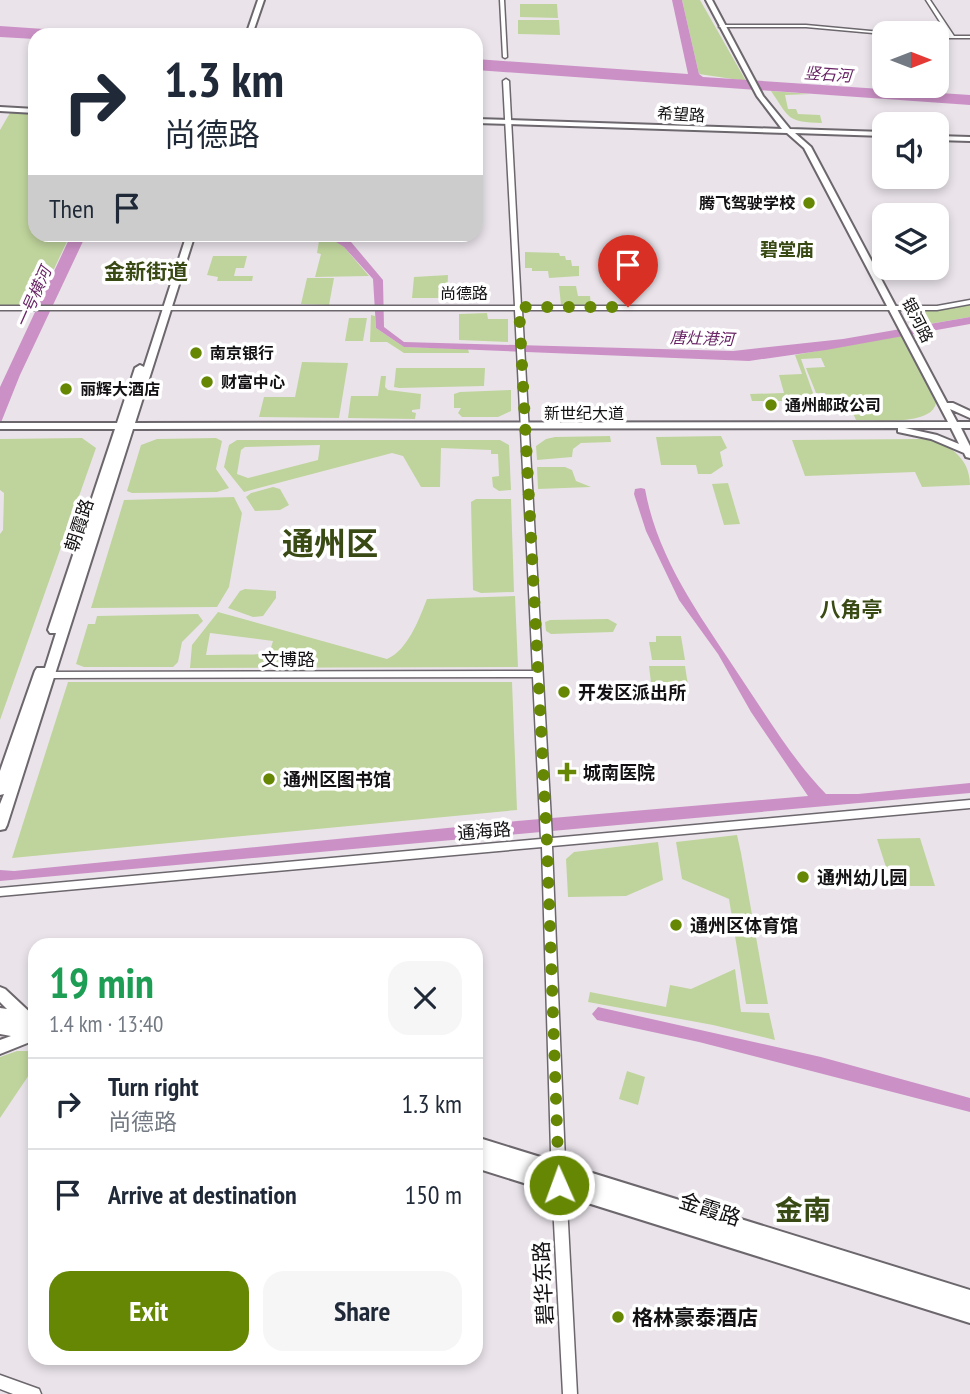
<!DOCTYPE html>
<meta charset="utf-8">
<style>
body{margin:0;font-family:"PT Sans Narrow","Noto Sans SC",sans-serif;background:#f6f6f7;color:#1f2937;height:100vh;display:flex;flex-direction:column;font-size:26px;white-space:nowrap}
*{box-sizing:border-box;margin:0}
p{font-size:23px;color:#747a83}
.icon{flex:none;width:38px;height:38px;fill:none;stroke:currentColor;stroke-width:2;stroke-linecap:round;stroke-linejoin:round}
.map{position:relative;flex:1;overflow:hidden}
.details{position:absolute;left:28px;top:938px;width:455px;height:427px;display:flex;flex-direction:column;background:#fff;border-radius:21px;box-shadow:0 4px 10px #0003}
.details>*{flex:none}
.banner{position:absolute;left:28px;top:28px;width:455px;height:214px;border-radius:21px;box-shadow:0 4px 10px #0003;background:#fff;color:#1f2937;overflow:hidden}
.needle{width:46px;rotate:90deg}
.buttons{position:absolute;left:872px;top:21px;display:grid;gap:14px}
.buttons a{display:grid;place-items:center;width:77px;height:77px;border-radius:14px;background:#fff;box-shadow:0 4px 10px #0003;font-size:35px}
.pin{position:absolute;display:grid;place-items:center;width:60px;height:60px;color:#fff;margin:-72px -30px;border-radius:50% 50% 50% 0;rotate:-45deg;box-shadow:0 0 7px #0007}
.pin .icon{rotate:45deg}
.me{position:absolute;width:77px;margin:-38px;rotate:358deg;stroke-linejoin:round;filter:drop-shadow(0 0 5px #0008)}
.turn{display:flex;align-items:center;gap:24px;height:147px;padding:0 21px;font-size:32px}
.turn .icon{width:91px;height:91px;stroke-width:2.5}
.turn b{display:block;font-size:49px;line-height:60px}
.then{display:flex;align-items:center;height:66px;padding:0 21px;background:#0003;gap:14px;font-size:26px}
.round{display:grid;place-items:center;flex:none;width:74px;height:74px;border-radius:21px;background:#f6f6f7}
.overview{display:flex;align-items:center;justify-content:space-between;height:119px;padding:0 21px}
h1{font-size:42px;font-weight:600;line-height:52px;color:#1e9e55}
.cta{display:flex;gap:14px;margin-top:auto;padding:14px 21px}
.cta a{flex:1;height:80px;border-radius:21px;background:#668704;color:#fff;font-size:28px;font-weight:600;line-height:80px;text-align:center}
.cta a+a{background:#f6f6f7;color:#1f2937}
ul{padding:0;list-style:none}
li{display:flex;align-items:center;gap:21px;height:91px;padding:0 21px;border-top:2px solid #e0e1e3}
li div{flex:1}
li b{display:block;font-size:26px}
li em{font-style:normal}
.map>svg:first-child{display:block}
.green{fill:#bfd49c;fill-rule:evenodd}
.water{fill:#cb91c6}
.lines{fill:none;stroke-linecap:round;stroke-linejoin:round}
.minor-casing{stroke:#6c676c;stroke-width:3}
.major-casing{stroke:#6c676c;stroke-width:4}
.minor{fill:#fff;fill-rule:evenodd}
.major{fill:#fff;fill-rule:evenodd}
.route{stroke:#668704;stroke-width:12;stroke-dasharray:0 21.6}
.poi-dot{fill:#668704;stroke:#fff;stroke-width:2.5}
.labels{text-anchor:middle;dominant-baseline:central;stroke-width:7;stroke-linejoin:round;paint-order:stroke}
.far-water-label{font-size:16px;font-style:italic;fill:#682465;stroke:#fff}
.far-street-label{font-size:16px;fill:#131113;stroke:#fff}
.far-poi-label{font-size:16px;font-weight:bold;fill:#131113;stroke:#fff;text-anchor:start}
.far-quarter-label{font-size:18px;font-weight:bold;fill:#394a14;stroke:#fff}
.street-label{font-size:18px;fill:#131113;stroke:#fff}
.poi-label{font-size:18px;font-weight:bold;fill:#131113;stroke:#fff;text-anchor:start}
.far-district-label{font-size:21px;font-weight:bold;fill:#394a14;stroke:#fff}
.quarter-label{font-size:21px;font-weight:bold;fill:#394a14;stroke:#fff}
.near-street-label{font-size:21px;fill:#131113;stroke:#fff}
.near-poi-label{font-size:21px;font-weight:bold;fill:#131113;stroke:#fff;text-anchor:start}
.near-district-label{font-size:28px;font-weight:bold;fill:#394a14;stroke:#fff}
.town-label{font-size:32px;font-weight:bold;fill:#394a14;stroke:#fff}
</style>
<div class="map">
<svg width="970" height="1394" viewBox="0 0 970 1394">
<rect width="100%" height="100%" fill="#eae4ea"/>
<path class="green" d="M 682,0 L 700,0 L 746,81 L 699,74 Z
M 520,4 L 557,4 L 558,18 L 520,17 Z
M 518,20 L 559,20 L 560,35 L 518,34 Z
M 771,91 L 811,94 L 785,95 L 788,109 L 796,109 L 798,114 L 820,115 L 822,123 C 787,122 790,119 771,91 Z
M 11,111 L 35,112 L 35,234 L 70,235 L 37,305 L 0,305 L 0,130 Z
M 325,234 L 344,247 L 369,276 L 315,277 L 321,254 L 317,253 L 320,235 Z
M 525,252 L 559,253 L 560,256 L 565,256 L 566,260 L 571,260 L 572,266 L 579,266 L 579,276 L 549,278 L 548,271 L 532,271 L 532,268 L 525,268 Z
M 213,256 L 247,256 L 244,268 L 236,268 L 234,276 L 253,276 L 252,281 L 217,281 L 218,277 L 207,275 Z
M 448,275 L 447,298 L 412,298 L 414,277 Z
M 307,278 L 334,278 L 329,305 L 301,304 Z
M 559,286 L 576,286 L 578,296 L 590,296 L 591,305 L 561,305 Z
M 970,305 L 970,317 L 917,326 L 911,312 Z
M 487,313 L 488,319 L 508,319 L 508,342 L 459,340 L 459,314 Z
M 371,315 L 375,316 L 376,328 L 404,347 L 468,349 L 469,353 L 404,353 L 387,342 L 370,342 Z
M 349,318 L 367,318 L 363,341 L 345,341 Z
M 904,335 L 936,403 C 932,426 875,420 856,420 L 847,400 L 827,399 L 825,393 L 816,393 L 806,368 L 825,367 L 821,358 L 801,359 L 813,393 L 810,400 L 818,414 L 795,414 L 791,401 L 752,401 L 750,394 L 784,393 L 779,375 L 802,374 L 795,355 Z
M 302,362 L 348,363 L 339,418 L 259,417 L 264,397 L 295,397 Z
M 396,368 L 485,368 L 484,386 L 399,388 L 394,387 Z
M 381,376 L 386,376 L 385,387 L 388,390 L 421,394 L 420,409 L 412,410 L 412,412 L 416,413 L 415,419 L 348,418 L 351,396 L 378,396 Z
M 511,390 L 511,411 L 498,417 L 462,417 L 458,413 L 461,408 L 454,408 L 454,394 L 460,392 Z
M 610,436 L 611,442 L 581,443 L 573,449 L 572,457 L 537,460 L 536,446 L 546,439 L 555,437 Z
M 721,436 L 727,448 L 720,452 L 723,466 L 711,474 L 698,474 L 696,465 L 661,465 L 656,437 Z
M 82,438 L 96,448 L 0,720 L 0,534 L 3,530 L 4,493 L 0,490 L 0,439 Z
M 216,438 L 222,441 L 216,469 L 229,488 L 217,492 L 132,493 L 127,491 L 141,445 L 157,439 Z
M 924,439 C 948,443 970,457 970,485 L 922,487 L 915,472 L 805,476 L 792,440 Z
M 237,440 L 500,440 L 509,445 L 511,490 L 499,491 L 493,487 L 492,477 L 499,476 L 498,454 L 491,454 L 491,450 L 441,448 L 440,487 L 421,487 L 403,456 L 392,453 L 244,492 L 224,467 L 229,445 ZM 320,445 L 318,460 L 248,478 L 237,474 L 241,450 L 245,447 Z
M 537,467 L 565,467 L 572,470 L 576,481 L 591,487 L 538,489 Z
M 728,483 L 740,524 L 724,525 L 712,484 Z
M 273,487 L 280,489 L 289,505 L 280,510 L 255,511 L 246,497 L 251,493 Z
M 234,497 L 242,513 L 229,587 L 217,607 L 91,608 L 124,500 Z
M 476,499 L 511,499 L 514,592 L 481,593 L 473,590 L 471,502 Z
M 245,589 L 276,591 L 276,598 L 263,616 L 253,617 L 228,608 L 240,591 Z
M 515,596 L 518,667 L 190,668 L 192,645 L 218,612 L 387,659 C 408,650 419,619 427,599 ZM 210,633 L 273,641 L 269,654 L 206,655 Z
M 198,614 L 203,621 L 182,642 L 178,662 L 173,667 L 84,667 L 76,664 L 88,624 L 95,624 L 97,616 Z
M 608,619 L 617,624 L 613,632 L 551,634 L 546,631 L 545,622 L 550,620 Z
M 656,636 L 681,636 L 685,660 L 652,660 L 649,642 L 656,642 Z
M 649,666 L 685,666 L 688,685 L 652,691 Z
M 68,682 L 512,682 L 517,810 L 12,858 Z
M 737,835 L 741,853 L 768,1004 L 746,1004 L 729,899 L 682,879 L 676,842 Z
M 920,838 L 935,886 L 892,886 L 877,839 Z
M 658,842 L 663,880 L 626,896 L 568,897 L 566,859 L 574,852 Z
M 735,969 L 741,1012 L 769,1013 L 775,1040 L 713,1025 L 588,1002 L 590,992 L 666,1007 L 670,985 L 691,989 Z
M 17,1051 L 35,1051 L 35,1066 L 0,1118 L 0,1057 Z
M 627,1071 L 645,1077 L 638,1105 L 619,1099 Z"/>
<path class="water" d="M 672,0 L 682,0 L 699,74 L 703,77 L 970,95 L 970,105 L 476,70 L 476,59 L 688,74 Z
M 0,26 L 132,35 L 35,35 L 35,39 L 0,37 Z
M 71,235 L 86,235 L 20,375 L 0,425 L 0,387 Z
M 325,235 L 346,236 L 383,280 L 384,327 L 404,342 L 733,351 L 843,339 L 970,317 L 970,324 L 826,350 L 749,361 L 404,347 L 376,328 L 373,279 L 344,247 Z
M 641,488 L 645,489 C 658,561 702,618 741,678 C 768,718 792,759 826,794 L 858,794 L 970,783 L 970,793 L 0,881 L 0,870 L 14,871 L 517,821 L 808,796 L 751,712 L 718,654 L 679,600 L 646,531 L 634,494 L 635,489 Z
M 598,1007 L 821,1057 L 970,1098 L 970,1112 L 699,1042 L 597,1020 L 592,1014 Z"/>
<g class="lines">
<g class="minor-casing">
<path id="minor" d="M 500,0 L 504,0 L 507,57 L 505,58 L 503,57 Z
M 926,0 L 930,0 L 954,36 L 970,36 L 970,38 L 936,38 L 936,36 L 949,36 Z
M 721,25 L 806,25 L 892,33 L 884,34 L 806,27 L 719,27 Z
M 506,79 L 509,81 L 521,306 L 937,306 L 970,300 L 970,304 L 937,310 L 522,310 L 552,838 L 970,800 L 970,808 L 552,846 L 566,1185 L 577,1394 L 563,1394 L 552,1185 L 542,847 L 0,896 L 0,888 L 541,839 L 533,677 L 44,678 L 39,675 L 44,672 L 533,671 L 515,310 L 0,310 L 0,306 L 515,306 L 503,81 Z
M 0,1375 L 39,1389 L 41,1394 L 13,1394 L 0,1389 Z"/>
</g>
<g class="major-casing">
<path id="major" d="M 258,0 L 264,0 L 252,35 L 246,35 Z
M 706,0 L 712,0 L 763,96 L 790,129 L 884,132 L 884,136 L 795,133 L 811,147 L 947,403 L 953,403 L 970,411 L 970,418 L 950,409 L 957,422 L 970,422 L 970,428 L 961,428 L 970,446 L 970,458 L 966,457 L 964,453 L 931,439 L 898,432 L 898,428 L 133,429 L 7,825 L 5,829 L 0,830 L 0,804 L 4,794 L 0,795 L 0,771 L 35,671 L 37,668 L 45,668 L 56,633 L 50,633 L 48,630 L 115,429 L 0,429 L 0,423 L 117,423 L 135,368 L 140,365 L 144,367 L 187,234 L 195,234 L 135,423 L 948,422 L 804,148 L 787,133 L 476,123 L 476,119 L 782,129 L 757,96 ZM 905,428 L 951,428 L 959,444 L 937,435 Z
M 0,107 L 35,109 L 35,113 L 0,111 Z
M 936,136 L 970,137 L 970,141 L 936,140 Z
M 0,987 L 5,989 L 35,1017 L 34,1025 L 29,1026 L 35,1028 L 35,1040 L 0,1054 L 0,1040 L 11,1036 L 0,1034 L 0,1008 L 7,1009 L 0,1002 Z
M 476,1137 L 970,1290 L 970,1323 L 476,1168 Z"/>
</g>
<use href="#minor" class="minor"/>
<use href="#major" class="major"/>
</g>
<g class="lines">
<path class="route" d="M 559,1185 L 547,843 L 519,307 L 628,307"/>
</g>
<g class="poi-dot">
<circle cx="809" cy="203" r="7"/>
<circle cx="196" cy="353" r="7"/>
<circle cx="207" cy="382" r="7"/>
<circle cx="66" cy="389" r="7"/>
<circle cx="771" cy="405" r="7"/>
<circle cx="564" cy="692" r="7"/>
<path d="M563.5 761.5h7v7h7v7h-7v7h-7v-7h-7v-7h7z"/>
<circle cx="269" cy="779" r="7"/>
<circle cx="803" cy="877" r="7"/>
<circle cx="676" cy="925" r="7"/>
<circle cx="618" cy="1317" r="7"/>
</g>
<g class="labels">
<g class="far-water-label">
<text transform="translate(828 74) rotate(4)">竖石河</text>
<text transform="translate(33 297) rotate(-66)">一号横河</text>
<text transform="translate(702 338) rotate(2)">唐灶港河</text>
</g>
<g class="far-street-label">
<text transform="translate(681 114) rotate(3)">希望路</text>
<text x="464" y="293">尚德路</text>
<text transform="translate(918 320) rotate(63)">银河路</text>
<text x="584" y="413">新世纪大道</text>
</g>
<g class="far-poi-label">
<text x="795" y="203" text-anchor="end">腾飞驾驶学校</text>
<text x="210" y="353">南京银行</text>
<text x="221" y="382">财富中心</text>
<text x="80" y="389">丽辉大酒店</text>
<text x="785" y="405">通州邮政公司</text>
</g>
<g class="far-quarter-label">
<text x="787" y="249">碧堂庙</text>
</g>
<g class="street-label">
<text transform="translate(79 525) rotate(-72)">朝霞路</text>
<text x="288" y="659">文博路</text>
<text transform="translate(484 831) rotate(-5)">通海路</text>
</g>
<g class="poi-label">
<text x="578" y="692">开发区派出所</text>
<text x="583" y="772">城南医院</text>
<text x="283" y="779">通州区图书馆</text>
<text x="817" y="877">通州幼儿园</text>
<text x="690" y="925">通州区体育馆</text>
</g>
<g class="far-district-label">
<text x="146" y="271">金新街道</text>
</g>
<g class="quarter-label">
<text x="851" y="609">八角亭</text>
</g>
<g class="near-street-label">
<text transform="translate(710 1209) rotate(18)">金霞路</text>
<text transform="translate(543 1283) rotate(-93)">碧华东路</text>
</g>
<g class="near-poi-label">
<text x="632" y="1317">格林豪泰酒店</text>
</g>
<g class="near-district-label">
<text x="803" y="1209">金南</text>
</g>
<g class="town-label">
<text x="330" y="543">通州区</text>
</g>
</g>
</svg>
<div class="buttons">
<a><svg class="needle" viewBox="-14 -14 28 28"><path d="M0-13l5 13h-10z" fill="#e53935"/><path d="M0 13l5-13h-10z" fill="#747a83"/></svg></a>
<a><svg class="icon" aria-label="sound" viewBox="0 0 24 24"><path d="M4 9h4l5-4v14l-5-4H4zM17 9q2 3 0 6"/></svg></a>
<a><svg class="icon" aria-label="layers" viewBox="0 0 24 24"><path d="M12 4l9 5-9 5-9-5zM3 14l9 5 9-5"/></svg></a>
</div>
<div class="pin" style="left:628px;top:307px;background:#d93025"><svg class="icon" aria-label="arrive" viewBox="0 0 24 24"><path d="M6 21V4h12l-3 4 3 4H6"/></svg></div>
<svg class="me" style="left:559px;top:1185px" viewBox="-20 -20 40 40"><circle r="17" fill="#668704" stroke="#fff" stroke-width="3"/><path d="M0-11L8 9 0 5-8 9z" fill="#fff"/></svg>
<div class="banner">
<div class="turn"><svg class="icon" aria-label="right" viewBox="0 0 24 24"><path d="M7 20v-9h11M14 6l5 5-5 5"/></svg><div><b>1.3 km</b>尚德路</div></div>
<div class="then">Then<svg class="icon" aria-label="arrive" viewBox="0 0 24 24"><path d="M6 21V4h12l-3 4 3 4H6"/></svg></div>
</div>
<section class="details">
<div class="overview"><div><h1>19 min</h1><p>1.4 km · 13:40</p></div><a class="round"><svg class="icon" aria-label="close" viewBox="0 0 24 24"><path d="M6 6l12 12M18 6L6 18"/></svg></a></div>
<ul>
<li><svg class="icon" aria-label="right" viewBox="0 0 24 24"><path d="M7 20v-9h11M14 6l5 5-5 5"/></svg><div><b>Turn right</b><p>尚德路</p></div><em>1.3 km</em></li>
<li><svg class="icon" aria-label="arrive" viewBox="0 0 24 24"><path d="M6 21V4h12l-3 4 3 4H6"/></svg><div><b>Arrive at destination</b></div><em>150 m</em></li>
</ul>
<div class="cta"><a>Exit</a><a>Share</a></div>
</section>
</div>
